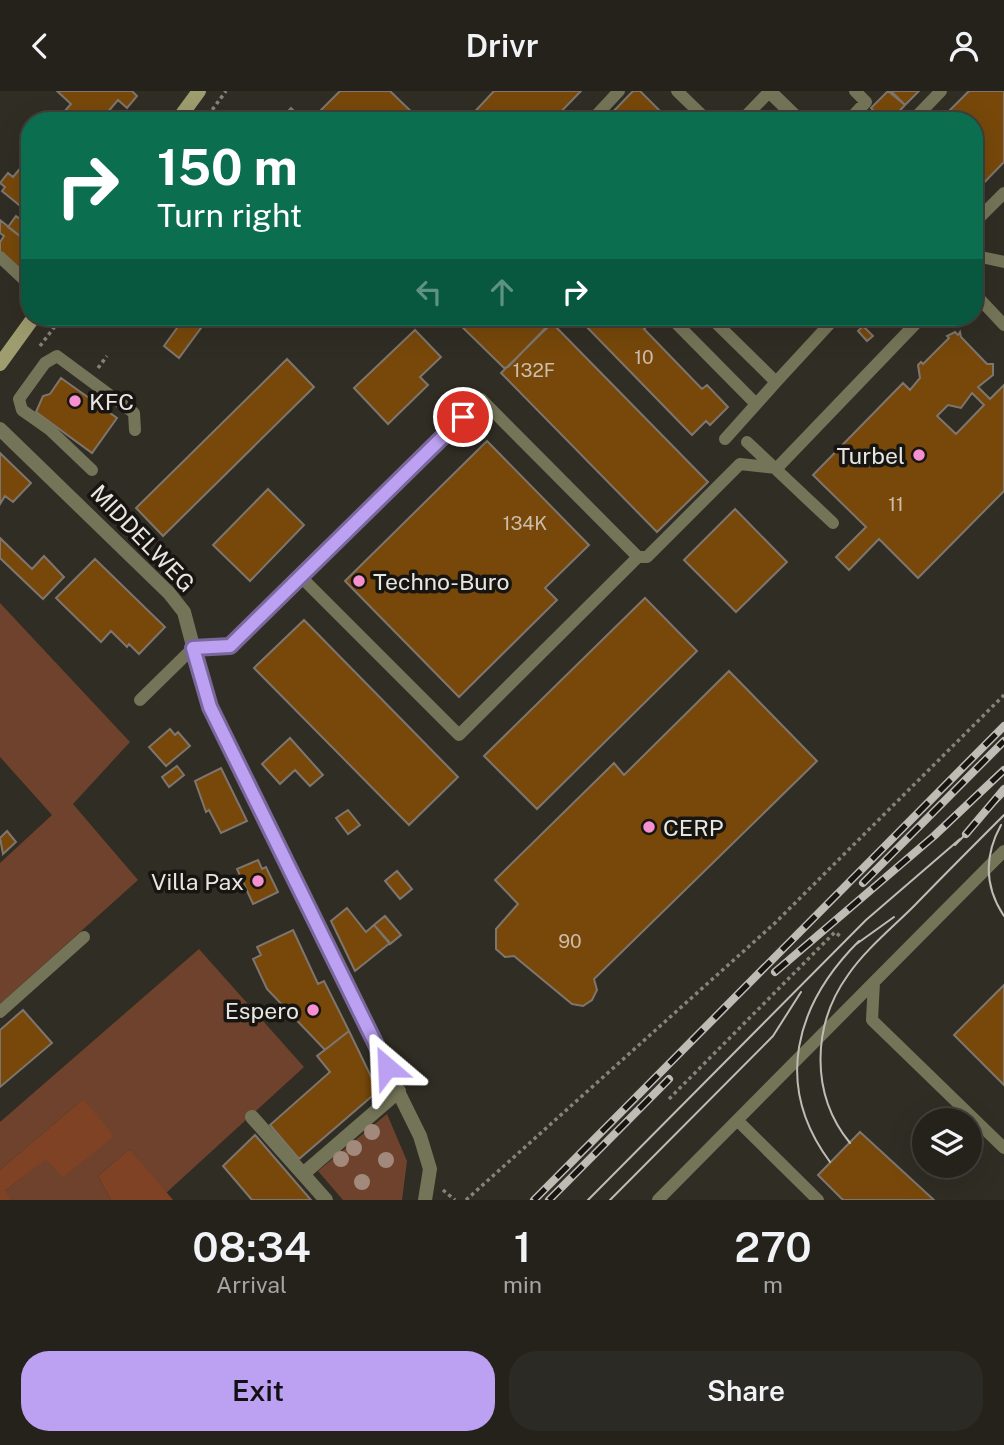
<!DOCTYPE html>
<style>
body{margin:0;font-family:"Public Sans",sans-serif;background:#2c2a24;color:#f1f3f6;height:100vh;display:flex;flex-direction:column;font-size:26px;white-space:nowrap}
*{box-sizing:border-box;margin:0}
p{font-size:23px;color:#a3a4a3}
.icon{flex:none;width:38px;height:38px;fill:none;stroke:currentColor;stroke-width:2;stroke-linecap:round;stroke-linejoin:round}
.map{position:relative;height:1109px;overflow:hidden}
.panel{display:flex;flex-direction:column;background:#24221b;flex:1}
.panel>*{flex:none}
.banner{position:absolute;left:21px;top:21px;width:962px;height:214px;border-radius:28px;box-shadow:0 7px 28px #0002,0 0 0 2px #413f3a;background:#0b6e4f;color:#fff;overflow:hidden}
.fabs{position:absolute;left:912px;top:1017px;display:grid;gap:14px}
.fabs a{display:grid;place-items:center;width:70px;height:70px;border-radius:50%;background:#24221b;box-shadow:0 7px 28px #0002,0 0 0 2px #413f3a;font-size:35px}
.pin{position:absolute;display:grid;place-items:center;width:60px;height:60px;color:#fff;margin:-30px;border:4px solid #fff;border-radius:50%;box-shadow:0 2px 7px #0007}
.me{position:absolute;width:77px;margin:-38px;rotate:334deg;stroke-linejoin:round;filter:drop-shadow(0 0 5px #0008)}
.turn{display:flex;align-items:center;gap:24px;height:147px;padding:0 21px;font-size:32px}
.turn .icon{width:91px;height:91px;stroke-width:2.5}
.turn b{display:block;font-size:49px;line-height:60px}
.lanes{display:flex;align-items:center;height:66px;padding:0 21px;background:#0003;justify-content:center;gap:35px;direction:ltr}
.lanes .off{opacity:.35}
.eta{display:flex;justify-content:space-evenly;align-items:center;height:119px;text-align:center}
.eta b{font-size:42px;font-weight:600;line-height:49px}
.button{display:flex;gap:14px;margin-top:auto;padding:14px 21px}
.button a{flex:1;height:80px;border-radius:28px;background:#bca0f2;color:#111;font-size:28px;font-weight:600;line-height:80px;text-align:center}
.button a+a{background:#2c2a24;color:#f1f3f6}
header{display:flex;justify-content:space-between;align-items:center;height:91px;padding:0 21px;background:#24221b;font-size:32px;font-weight:600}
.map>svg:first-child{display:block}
.green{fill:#6e422c}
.forest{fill:#7f4224}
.building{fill:#77480a;stroke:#7e766e;stroke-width:2;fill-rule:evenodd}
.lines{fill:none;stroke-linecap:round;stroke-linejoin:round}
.path{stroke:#86837c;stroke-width:3.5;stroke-dasharray:3.5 3.5;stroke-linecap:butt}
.lane{stroke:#747558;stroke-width:12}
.street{stroke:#747558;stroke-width:14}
.secondary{stroke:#9d9d6f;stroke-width:14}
.tram{stroke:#bfbcb6;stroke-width:2}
.rail-casing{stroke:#bfbcb6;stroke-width:8}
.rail{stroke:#171511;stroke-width:5;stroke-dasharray:16;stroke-linecap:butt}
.tree{fill:#a18a7c}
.route-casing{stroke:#7a689d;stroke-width:18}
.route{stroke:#bca0f2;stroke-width:12}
.poi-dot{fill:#f690cf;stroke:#171511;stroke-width:2.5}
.labels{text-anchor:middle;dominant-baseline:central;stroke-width:7;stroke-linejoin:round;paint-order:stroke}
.number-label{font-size:19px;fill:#ccbeab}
.poi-label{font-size:23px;fill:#e9e6e1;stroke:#171511;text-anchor:start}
.street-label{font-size:23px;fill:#e9e6e1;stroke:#171511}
</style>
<header><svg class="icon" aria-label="back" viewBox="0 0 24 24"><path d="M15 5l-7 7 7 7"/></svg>Drivr<svg class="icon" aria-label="person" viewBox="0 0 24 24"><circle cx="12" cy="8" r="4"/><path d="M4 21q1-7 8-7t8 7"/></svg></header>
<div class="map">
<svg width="1004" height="1109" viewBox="0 0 1004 1109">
<rect width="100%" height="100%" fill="#302d24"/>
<path class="green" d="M 0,512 L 130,651 L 73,713 L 138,789 L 0,913 L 0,772 L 52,724 L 0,666 Z
M 199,858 L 304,976 L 166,1102 L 130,1058 L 98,1085 L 111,1109 L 11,1109 L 4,1101 L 46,1067 L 83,1008 L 0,1079 L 0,1031 Z
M 387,1023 L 407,1070 L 402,1109 L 343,1109 L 318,1080 Z"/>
<path class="forest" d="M 83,1008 L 114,1045 L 63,1086 L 46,1068 L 5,1100 L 11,1109 L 0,1109 L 0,1079 Z
M 130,1058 L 173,1109 L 111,1109 L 98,1085 Z"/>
<path class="building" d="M 57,0 L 132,0 L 137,5 L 127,17 L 118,9 L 100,30 L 56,30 L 71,13 Z
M 340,0 L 390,0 L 421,30 L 310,30 Z
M 494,0 L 581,0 L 552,30 L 466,30 Z
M 633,0 L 640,0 L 670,30 L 604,30 Z
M 888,0 L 905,14 L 890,30 L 884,30 L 871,17 Z
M 891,0 L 919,0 L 905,14 Z
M 969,0 L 1004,0 L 1004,71 L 975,101 L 975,30 L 939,30 Z
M 291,17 L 304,30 L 279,30 Z
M 23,74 L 30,80 L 30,123 L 2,100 L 5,96 L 0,92 L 8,82 L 13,86 Z
M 16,125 L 30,135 L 30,153 L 8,136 Z
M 0,129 L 30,153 L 30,187 L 0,161 L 0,151 L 4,145 L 0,142 Z
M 185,226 L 209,226 L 179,267 L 164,255 Z
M 452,226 L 556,226 L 508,276 L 504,277 Z
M 581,226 L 657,226 L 644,238 L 702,298 L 707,294 L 728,316 L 710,334 L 706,330 L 692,344 L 579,228 Z
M 552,232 L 708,391 L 657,441 L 501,282 Z
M 863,235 L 873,245 L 867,250 L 858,240 Z
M 415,239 L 441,266 L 420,286 L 428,294 L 388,333 L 354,297 Z
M 955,241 L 958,244 L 960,241 L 961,246 L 987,273 L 993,273 L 993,284 L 978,296 L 990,308 L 1004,294 L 1004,400 L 918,487 L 879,448 L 849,479 L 836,466 L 866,436 L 813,384 L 903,292 L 910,299 L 920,287 L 918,274 L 921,271 L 923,273 L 949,247 L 947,245 ZM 972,302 L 984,314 L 956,343 L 937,325 L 948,314 L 961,317 Z
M 287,268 L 314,296 L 163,445 L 136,417 Z
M 61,287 L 117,327 L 92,362 L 36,321 L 43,305 L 50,303 Z
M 487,350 L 589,454 L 545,497 L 557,509 L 459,606 L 345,490 Z
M 0,362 L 31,392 L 13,411 L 5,405 L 0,413 Z
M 268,398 L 304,434 L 250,490 L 213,454 Z
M 735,418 L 787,471 L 736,521 L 684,469 Z
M 0,447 L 32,478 L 44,465 L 64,486 L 43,508 L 0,467 Z
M 95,468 L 165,536 L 139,563 L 129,553 L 127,556 L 111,540 L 101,551 L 56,507 Z
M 645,507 L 697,560 L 537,718 L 484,665 Z
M 304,529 L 458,686 L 409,734 L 254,577 Z
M 729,580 L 817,670 L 594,888 L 597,899 L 592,909 L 583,915 L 572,913 L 514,865 L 505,866 L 496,858 L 496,838 L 518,813 L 495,789 L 614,672 L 624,684 Z
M 170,638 L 175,644 L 178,641 L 190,655 L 166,675 L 149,656 Z
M 290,647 L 323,684 L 310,695 L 295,679 L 280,693 L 262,673 Z
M 177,675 L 184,684 L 169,696 L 162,686 Z
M 221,677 L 247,730 L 221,742 L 209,719 L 206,721 L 195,690 Z
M 348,719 L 360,734 L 348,743 L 336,727 Z
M 7,740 L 16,751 L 3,763 L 0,747 Z
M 258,769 L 262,778 L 266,776 L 278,801 L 253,813 L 237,778 Z
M 397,780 L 412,798 L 400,808 L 385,790 Z
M 347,817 L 366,841 L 374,834 L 390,852 L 355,880 L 331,830 Z
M 385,825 L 401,844 L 390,853 L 374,834 Z
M 293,839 L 318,893 L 324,890 L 349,940 L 325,959 L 267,898 L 253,868 L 261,864 L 257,856 Z
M 1004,894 L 1004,994 L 954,944 Z
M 23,919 L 52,952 L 0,996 L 0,939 Z
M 349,940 L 378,1000 L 299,1068 L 270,1034 L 330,981 L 317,965 Z
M 860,1041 L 934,1109 L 843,1109 L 818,1084 Z
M 255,1044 L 311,1109 L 252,1109 L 223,1075 Z"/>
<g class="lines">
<path class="path" d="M 154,30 L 162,19
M 204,30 L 226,0
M 40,255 L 62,226
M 98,277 L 107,265
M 669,1008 L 829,847 L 835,841 L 840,845
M 443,1099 L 455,1109
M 466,1109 L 775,832 L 1004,604"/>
<path class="lane" d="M 677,0 L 708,30
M 591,30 L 619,0
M 741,30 L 770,0
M 848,30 L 866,11 L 855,0
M 912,30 L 941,0
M 975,131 L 1004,102
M 0,166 L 30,194
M 975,172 L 981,166 L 1004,171
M 975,203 L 1004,234
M 670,226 L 756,313
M 710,226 L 776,291 L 836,226
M 481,308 L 638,466 L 459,644 L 301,486 Z
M 725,348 L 776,291
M 747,351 L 833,432
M 92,379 L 49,338 L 22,319 L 19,308 L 45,272 L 57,265 L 134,322 L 135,339
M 638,466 L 647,466 L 740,373 L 777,377 L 922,226
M 140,609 L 193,557 L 230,555 L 301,486
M 1004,760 L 874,891 L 872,929 L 1004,1057
M 0,921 L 84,846
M 738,1030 L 818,1109
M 658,1109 L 874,891"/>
<path class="street" d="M 769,0 L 800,30
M 0,338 L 169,502 L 184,521 L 206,604 L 217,633 L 420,1045 L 430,1078 L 425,1109
M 252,1026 L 326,1109
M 303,1083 L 399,1000"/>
<path class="secondary" d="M 177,30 L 199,0
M 0,273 L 34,226"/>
<path class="tram" d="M 1001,734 C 984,765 984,795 1004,825
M 955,754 L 1004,704
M 855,854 L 894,826
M 850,1052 C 810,1003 812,934 848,884 C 866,858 892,837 914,815 C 944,784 974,754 1004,724
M 830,1071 C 773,994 795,914 859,850
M 588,1109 L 866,829 L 960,748
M 610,1109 L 773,945 L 801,901"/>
<g class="rail-casing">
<path id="rail" d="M 966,743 L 1004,698
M 863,792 L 1004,650
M 775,881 L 934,745 L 1004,679
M 534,1109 L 1004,635
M 549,1109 L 669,988"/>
</g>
<use href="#rail" class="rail"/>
</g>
<g class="tree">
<circle cx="372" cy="1041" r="8"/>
<circle cx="354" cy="1057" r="8"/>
<circle cx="341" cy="1068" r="8"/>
<circle cx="386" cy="1069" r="8"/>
<circle cx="362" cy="1091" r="8"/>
</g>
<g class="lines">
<g class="route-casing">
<path id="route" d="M 387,976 L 210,616 L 193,557 L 230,555 L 463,326"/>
</g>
<use href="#route" class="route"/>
</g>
<g class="poi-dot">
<circle cx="75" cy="310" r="7"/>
<circle cx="919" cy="364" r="7"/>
<circle cx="359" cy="490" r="7"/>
<circle cx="649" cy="736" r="7"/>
<circle cx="258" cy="790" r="7"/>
<circle cx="313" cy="919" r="7"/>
</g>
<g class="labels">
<g class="number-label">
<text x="644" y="266">10</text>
<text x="534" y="279">132F</text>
<text x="896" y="413">11</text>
<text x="525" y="432">134K</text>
<text x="570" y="850">90</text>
</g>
<g class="poi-label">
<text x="89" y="310">KFC</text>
<text x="905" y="364" text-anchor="end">Turbel</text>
<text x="373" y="490">Techno-Buro</text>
<text x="663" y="736">CERP</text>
<text x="244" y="790" text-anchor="end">Villa Pax</text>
<text x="299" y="919" text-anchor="end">Espero</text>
</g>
<g class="street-label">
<text transform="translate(143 447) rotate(46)">MIDDELWEG</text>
</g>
</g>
</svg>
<div class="fabs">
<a><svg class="icon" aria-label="layers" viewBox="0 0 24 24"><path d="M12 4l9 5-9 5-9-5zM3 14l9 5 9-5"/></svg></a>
</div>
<div class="pin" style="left:463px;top:326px;background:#d93025"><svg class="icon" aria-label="arrive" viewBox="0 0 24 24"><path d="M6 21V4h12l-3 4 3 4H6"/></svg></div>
<svg class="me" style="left:387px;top:976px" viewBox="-20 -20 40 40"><path d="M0-17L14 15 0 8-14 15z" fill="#bca0f2" stroke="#fff" stroke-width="4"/></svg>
<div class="banner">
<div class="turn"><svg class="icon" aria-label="right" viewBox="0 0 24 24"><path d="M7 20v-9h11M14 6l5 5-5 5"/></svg><div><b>150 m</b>Turn right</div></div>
<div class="lanes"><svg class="icon off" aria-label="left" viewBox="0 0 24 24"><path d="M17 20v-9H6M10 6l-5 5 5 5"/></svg><svg class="icon off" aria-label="ahead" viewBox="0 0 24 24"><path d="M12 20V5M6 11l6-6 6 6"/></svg><svg class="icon" aria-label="right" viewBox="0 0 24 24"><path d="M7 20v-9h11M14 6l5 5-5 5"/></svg></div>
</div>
</div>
<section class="panel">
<div class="eta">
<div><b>08:34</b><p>Arrival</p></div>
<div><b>1</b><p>min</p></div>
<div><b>270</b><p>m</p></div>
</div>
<div class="button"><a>Exit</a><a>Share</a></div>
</section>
